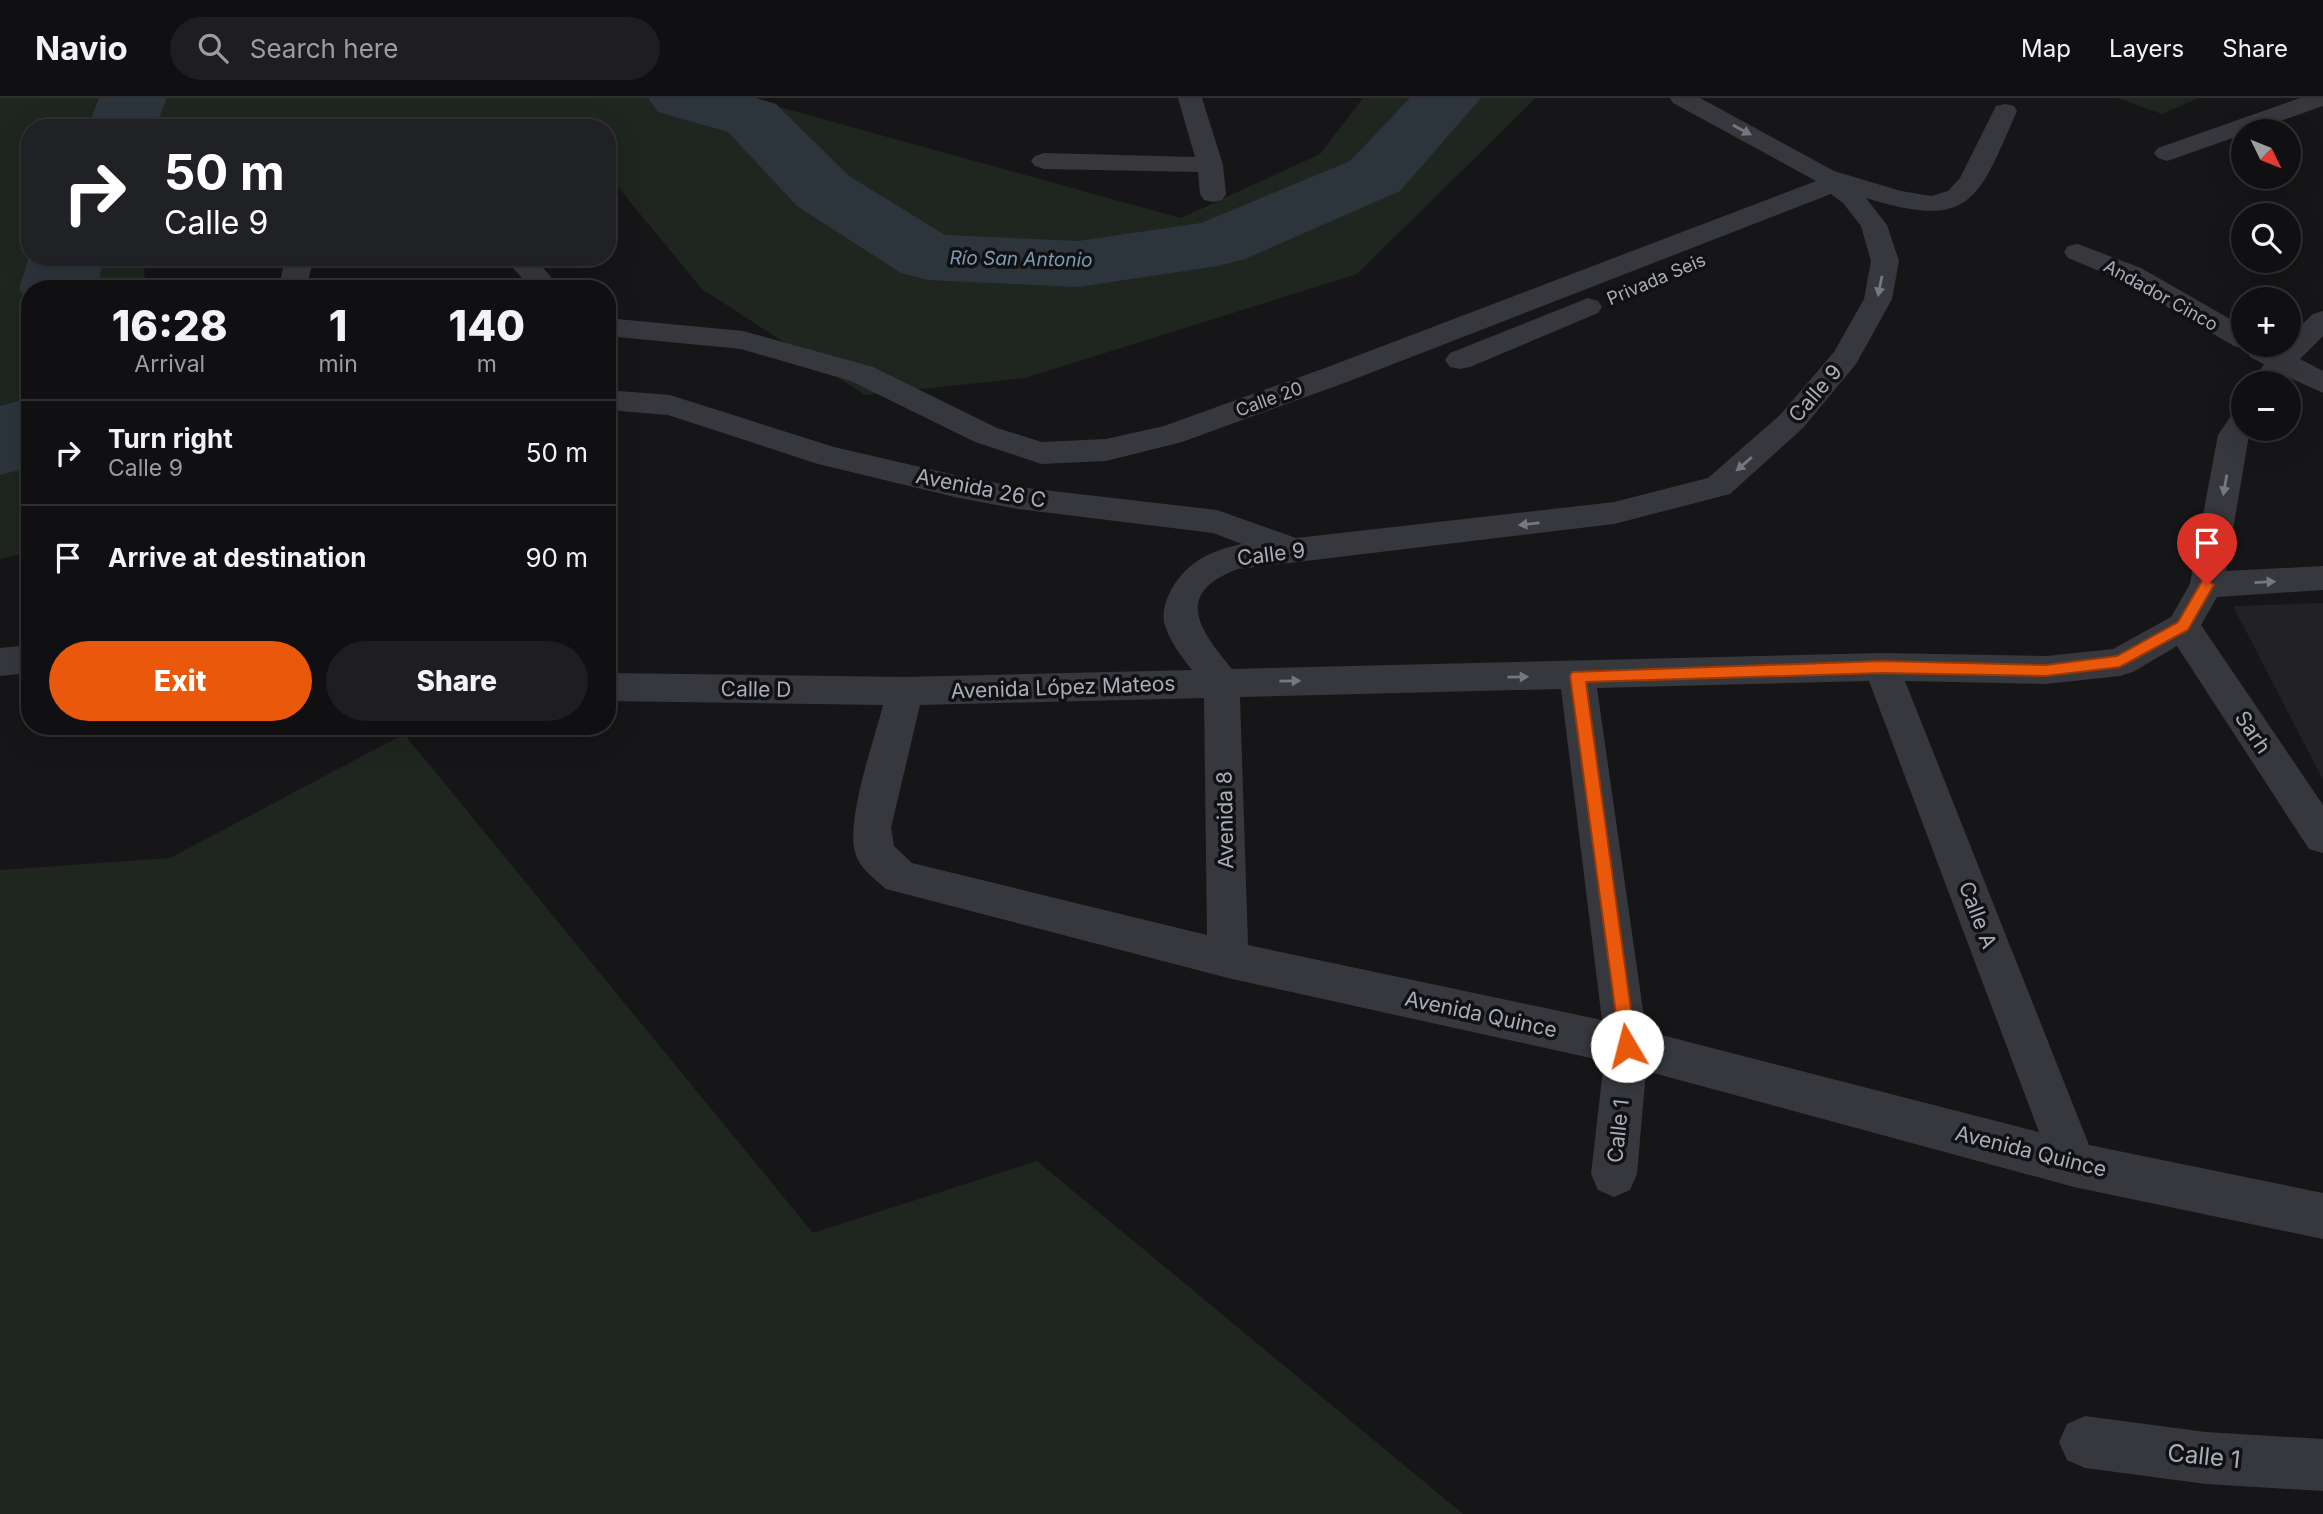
<!DOCTYPE html>
<meta charset="utf-8">
<style>
body{margin:0;font-family:Inter,sans-serif;background:#1e1e20;color:#f1f3f6;height:100vh;display:flex;flex-direction:column;font-size:26px;white-space:nowrap}
*{box-sizing:border-box;margin:0}
p{font-size:23px;color:#9c9d9f}
.icon{flex:none;width:38px;height:38px;fill:none;stroke:currentColor;stroke-width:2;stroke-linecap:round;stroke-linejoin:round}
.map{position:relative;flex:1;overflow:hidden}
.side{position:absolute;left:21px;top:182px;width:595px;height:455px;display:flex;flex-direction:column;background:#101012;border-radius:28px;box-shadow:0 7px 28px #0002,0 0 0 2px #303032}
.side>*{flex:none}
.top-card{position:absolute;left:21px;top:21px;width:595px;height:147px;border-radius:28px;box-shadow:0 7px 28px #0002,0 0 0 2px #303032;background:#202124;color:#fff;overflow:hidden}
.needle{width:46px;rotate:133deg}
.tools{position:absolute;left:2231px;top:21px;display:grid;gap:14px}
.tools a{display:grid;place-items:center;width:70px;height:70px;border-radius:50%;background:#101012;box-shadow:0 7px 28px #0002,0 0 0 2px #303032;font-size:35px}
.pin{position:absolute;display:grid;place-items:center;width:60px;height:60px;color:#fff;margin:-72px -30px;border-radius:50% 50% 50% 0;rotate:-45deg;box-shadow:0 0 7px #0007}
.pin .icon{rotate:45deg}
.me{position:absolute;width:77px;margin:-38px;rotate:352deg;stroke-linejoin:round;filter:drop-shadow(0 0 5px #0008)}
.turn{display:flex;align-items:center;gap:24px;height:147px;padding:0 28px;font-size:32px}
.turn .icon{width:91px;height:91px;stroke-width:2.5}
.turn b{display:block;font-size:49px;line-height:60px}
.eta{display:flex;justify-content:space-evenly;align-items:center;height:119px;text-align:center}
.eta b{font-size:42px;font-weight:800;line-height:49px}
.button{display:flex;gap:14px;margin-top:auto;padding:14px 28px}
.button a{flex:1;height:80px;border-radius:42px;background:#ea580c;color:#fff;font-size:28px;font-weight:800;line-height:80px;text-align:center}
.button a+a{background:#1e1e20;color:#f1f3f6}
ul{padding:0;list-style:none}
li{display:flex;align-items:center;gap:21px;height:105px;padding:0 28px;border-top:2px solid #303032}
li div{flex:1}
li b{display:block;font-size:26px}
li em{font-style:normal}
header{display:flex;align-items:center;gap:42px;box-sizing:border-box;height:98px;padding:0 35px;background:#101012;border-bottom:2px solid #303032}
header strong{font-size:33px}
nav{display:flex;gap:38px;margin-inline-start:auto;font-size:24px}
.search{width:490px;height:63px;background:#1e1e20;display:flex;align-items:center;gap:18px;box-sizing:border-box;padding:0 24px;border-radius:38px;color:#9c9d9f;font-size:26px}
.map>svg:first-child{display:block}
.built{fill:#222225}
.green{fill:#1e261f}
.lines{fill:none;stroke-linecap:round;stroke-linejoin:round}
.river{fill:#2c353c;fill-rule:evenodd}
.minor{fill:#37383d;fill-rule:evenodd}
.oneway{fill:#757881}
.route{fill:#ea580c;stroke:#983908;stroke-width:2}
.labels{text-anchor:middle;dominant-baseline:central;stroke-width:7;stroke-linejoin:round;paint-order:stroke}
.far-street-label{font-size:18px;fill:#a8adb8;stroke:#111113}
.far-water-label{font-size:19px;font-style:italic;fill:#7f9bb3;stroke:#111113}
.street-label{font-size:21px;fill:#a8adb8;stroke:#111113}
.near-street-label{font-size:24px;fill:#a8adb8;stroke:#111113}
</style>
<header>
<strong>Navio</strong>
<div class="search"><svg class="icon" aria-label="search" viewBox="0 0 24 24"><circle cx="10" cy="10" r="6"/><path d="M15 15l6 6"/></svg>Search here</div>
<nav><a>Map</a><a>Layers</a><a>Share</a></nav>
</header>
<div class="map">
<svg width="2323" height="1416" viewBox="0 0 2323 1416">
<rect width="100%" height="100%" fill="#161618"/>
<path class="built" d="M 2323,505 L 2323,682 L 2233,508 Z"/>
<path class="green" d="M 0,0 L 747,0 L 1181,120 L 1320,56 L 1363,0 L 1536,0 L 1357,176 L 1025,280 L 865,297 L 702,191 L 607,76 L 607,30 L 500,30 L 406,20 L 294,30 L 30,30 L 30,159 L 145,159 L 144,191 L 30,191 L 30,446 L 18,457 L 0,461 Z
M 2117,0 L 2199,0 L 2162,16 Z
M 404,636 L 813,1135 L 1037,1063 L 1463,1416 L 0,1416 L 0,772 L 170,760 Z"/>
<g class="lines">
<path class="river" d="M 99,0 L 167,0 L 155,30 L 87,30 Z
M 648,0 L 756,0 L 776,6 L 849,78 L 945,137 L 1078,143 L 1201,125 L 1350,63 L 1410,0 L 1481,0 L 1400,93 L 1245,161 L 1218,168 L 1078,189 L 928,182 L 901,175 L 797,108 L 728,34 L 658,14 Z
M 30,156 L 30,159 L 104,159 L 97,191 L 30,191 L 30,207 L 19,191 Z
M 30,300 L 30,369 L 0,377 L 0,308 Z"/>
<path class="minor" d="M 1178,0 L 1202,0 L 1223,67 L 1226,96 L 1222,102 L 1213,104 L 1204,102 L 1200,96 L 1198,74 L 1044,71 L 1035,68 L 1031,63 L 1035,58 L 1044,55 L 1195,59 Z
M 1670,0 L 1700,0 L 1834,73 L 1901,93 L 1931,98 L 1948,93 L 1960,80 L 1996,8 L 2005,6 L 2014,8 L 2017,13 C 1978,102 1972,133 1866,100 L 1887,127 L 1899,163 L 1892,201 L 1856,266 L 1803,330 L 1730,396 L 1614,426 L 1238,471 C 1171,496 1201,533 1232,571 L 1882,555 L 2046,558 L 2113,551 L 2171,519 L 2190,486 L 2218,337 L 2233,315 L 2244,312 L 2244,331 L 2254,331 L 2249,337 L 2226,473 L 2323,468 L 2323,492 L 2217,499 L 2201,527 L 2323,707 L 2323,755 L 2309,751 L 2177,548 L 2133,574 L 2120,578 L 2046,586 L 1905,583 L 2089,1047 L 2323,1095 L 2323,1141 L 2074,1089 L 1646,973 L 1637,1076 L 1630,1092 L 1614,1099 L 1598,1092 L 1591,1076 L 1604,963 L 1228,880 L 886,791 C 875,781 859,770 855,754 C 846,721 874,643 883,607 L 607,603 L 607,575 L 905,579 L 1192,572 C 1181,558 1168,541 1164,524 C 1162,513 1166,502 1171,492 C 1188,463 1210,453 1242,446 L 1213,435 L 1018,411 L 959,400 L 818,366 L 668,317 L 607,312 L 607,292 L 670,297 L 834,349 L 959,378 L 1018,389 L 1217,412 L 1296,440 L 1614,404 L 1708,380 L 1781,316 L 1834,254 L 1864,201 L 1871,163 L 1861,128 L 1843,105 L 1831,96 L 1347,284 L 1182,344 L 1106,363 L 1041,366 L 1030,362 L 975,344 L 851,283 L 741,251 L 607,238 L 607,220 L 743,233 L 873,269 L 997,330 L 1042,344 L 1106,341 L 1164,328 L 1325,270 L 1816,83 L 1673,5 ZM 1869,583 L 2039,1034 L 1646,933 L 1597,590 ZM 1561,591 L 1602,922 L 1248,847 L 1240,599 ZM 1204,600 L 1207,837 L 912,765 L 894,748 L 891,730 L 920,607 Z
M 2300,0 L 2323,0 L 2323,8 L 2252,33 L 2244,33 L 2244,36 L 2176,60 L 2167,63 L 2158,60 L 2154,55 L 2158,50 Z
M 2078,146 L 2141,170 L 2244,229 L 2244,247 L 2273,247 L 2278,249 L 2289,247 L 2289,239 L 2313,216 L 2323,213 L 2323,238 L 2300,261 L 2323,273 L 2323,295 L 2286,278 L 2282,285 L 2252,285 L 2264,266 L 2250,259 L 2246,251 L 2234,248 L 2121,182 L 2068,160 L 2064,154 L 2068,148 Z
M 286,159 L 314,159 L 306,191 L 278,191 Z
M 503,159 L 533,159 L 562,191 L 532,191 Z
M 1588,200 L 1598,203 L 1602,209 L 1598,215 L 1470,269 L 1460,271 L 1450,269 L 1445,262 L 1450,255 Z
M 30,547 L 30,575 L 0,578 L 0,550 Z
M 2085,1318 L 2206,1334 L 2323,1341 L 2323,1393 L 2206,1386 L 2085,1370 L 2067,1362 L 2059,1344 L 2067,1326 Z"/>
</g>
<defs><path id="oneway-solid" d="M-6-.8H1V-3.2L6.5 0L1 3.2V.8H-6Z" transform="scale(1.75)"/></defs>
<g class="oneway">
<use href="#oneway-solid" transform="translate(1742 32) rotate(28)"/>
<use href="#oneway-solid" transform="translate(1880 188) rotate(101)"/>
<use href="#oneway-solid" transform="translate(1744 366) rotate(139)"/>
<use href="#oneway-solid" transform="translate(2225 387) rotate(100)"/>
<use href="#oneway-solid" transform="translate(1529 426) rotate(174)"/>
<use href="#oneway-solid" transform="translate(2265 484) rotate(-3)"/>
<use href="#oneway-solid" transform="translate(1518 579) rotate(-1)"/>
<use href="#oneway-solid" transform="translate(1290 583) rotate(-1)"/>
</g>
<path class="route" d="M 2207,482 L 2214,487 L 2188,532 L 2120,569 L 2046,578 L 1882,575 L 1586,584 L 1636,948 L 1633,954 L 1627,956 L 1621,954 L 1570,578 L 1572,574 L 1882,563 L 2046,567 L 2117,558 L 2178,524 L 2202,483 Z"/>
<g class="labels">
<g class="far-street-label">
<text transform="translate(1656 181) rotate(-23)">Privada Seis</text>
<text transform="translate(2161 197) rotate(29)">Andador Cinco</text>
<text transform="translate(1269 301) rotate(-20)">Calle 20</text>
</g>
<g class="far-water-label">
<text transform="translate(1021 161) rotate(1)">Río San Antonio</text>
</g>
<g class="street-label">
<text transform="translate(1815 295) rotate(-49)">Calle 9</text>
<text transform="translate(981 390) rotate(11)">Avenida 26 C</text>
<text transform="translate(1271 456) rotate(-7)">Calle 9</text>
<text transform="translate(1063 589) rotate(-2)">Avenida López Mateos</text>
<text transform="translate(756 591) rotate(1)">Calle D</text>
<text transform="translate(2253 634) rotate(56)">Sarh</text>
<text transform="translate(1225 722) rotate(-91)">Avenida 8</text>
<text transform="translate(1978 817) rotate(69)">Calle A</text>
<text transform="translate(1481 916) rotate(12)">Avenida Quince</text>
<text transform="translate(1618 1033) rotate(-84)">Calle 1</text>
<text transform="translate(2031 1053) rotate(14)">Avenida Quince</text>
</g>
<g class="near-street-label">
<text transform="translate(2204 1358) rotate(6)">Calle 1</text>
</g>
</g>
</svg>
<div class="tools">
<a><svg class="needle" viewBox="-14 -14 28 28"><path d="M0-13l5 13h-10z" fill="#e53935"/><path d="M0 13l5-13h-10z" fill="#9c9d9f"/></svg></a>
<a><svg class="icon" aria-label="search" viewBox="0 0 24 24"><circle cx="10" cy="10" r="6"/><path d="M15 15l6 6"/></svg></a>
<a>+</a>
<a>−</a>
</div>
<div class="pin" style="left:2207px;top:487px;background:#d93025"><svg class="icon" aria-label="arrive" viewBox="0 0 24 24"><path d="M6 21V4h12l-3 4 3 4H6"/></svg></div>
<svg class="me" style="left:1627px;top:948px" viewBox="-20 -20 40 40"><circle r="19" fill="#fff"/><path d="M0-13L10 11 0 6-10 11z" fill="#ea580c"/></svg>
<div class="top-card">
<div class="turn"><svg class="icon" aria-label="right" viewBox="0 0 24 24"><path d="M7 20v-9h11M14 6l5 5-5 5"/></svg><div><b>50 m</b>Calle 9</div></div>
</div>
<section class="side">
<div class="eta">
<div><b>16:28</b><p>Arrival</p></div>
<div><b>1</b><p>min</p></div>
<div><b>140</b><p>m</p></div>
</div>
<ul>
<li><svg class="icon" aria-label="right" viewBox="0 0 24 24"><path d="M7 20v-9h11M14 6l5 5-5 5"/></svg><div><b>Turn right</b><p>Calle 9</p></div><em>50 m</em></li>
<li><svg class="icon" aria-label="arrive" viewBox="0 0 24 24"><path d="M6 21V4h12l-3 4 3 4H6"/></svg><div><b>Arrive at destination</b></div><em>90 m</em></li>
</ul>
<div class="button"><a>Exit</a><a>Share</a></div>
</section>
</div>
